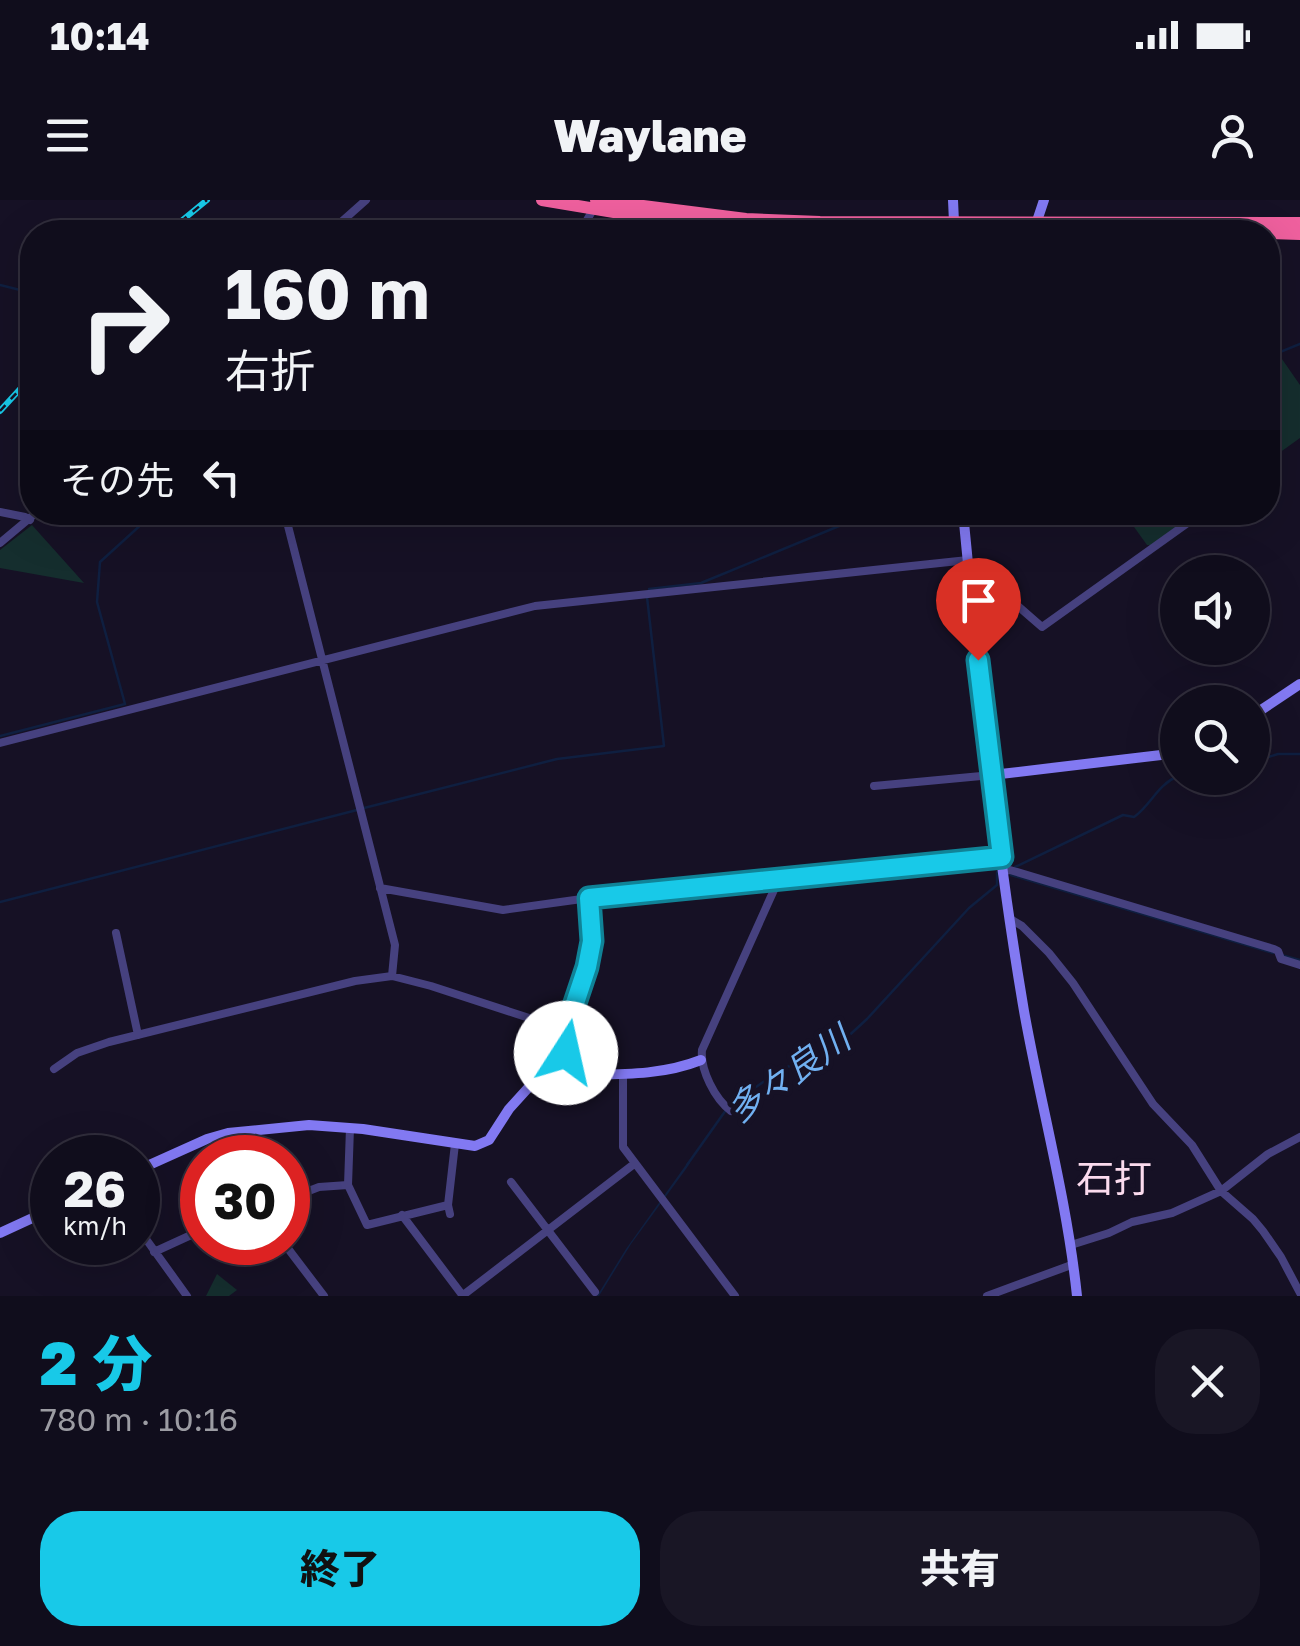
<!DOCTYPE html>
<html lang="ja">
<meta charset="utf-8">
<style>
body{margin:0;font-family:"Golos Text","Noto Sans JP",sans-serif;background:#191625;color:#f1f3f6;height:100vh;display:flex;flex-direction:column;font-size:38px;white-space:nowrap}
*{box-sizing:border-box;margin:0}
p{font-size:32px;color:#9c9ca3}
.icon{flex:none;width:55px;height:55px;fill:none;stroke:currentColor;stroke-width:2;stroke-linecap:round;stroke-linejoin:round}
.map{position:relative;height:1096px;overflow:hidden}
.drawer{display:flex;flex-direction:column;background:#100d1c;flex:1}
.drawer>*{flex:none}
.top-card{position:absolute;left:20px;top:20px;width:1260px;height:305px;border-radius:40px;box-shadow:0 10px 40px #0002,0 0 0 2px #302d3b;background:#100d1c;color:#f1f3f6;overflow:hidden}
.buttons{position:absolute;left:1160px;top:355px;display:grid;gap:20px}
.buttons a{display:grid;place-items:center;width:110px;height:110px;border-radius:50%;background:#100d1c;box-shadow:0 10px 40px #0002,0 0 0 2px #302d3b;font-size:50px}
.speed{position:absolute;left:30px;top:935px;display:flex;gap:20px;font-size:50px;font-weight:700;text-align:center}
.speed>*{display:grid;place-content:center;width:130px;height:130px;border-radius:50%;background:#100d1c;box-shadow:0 10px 40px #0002,0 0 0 2px #302d3b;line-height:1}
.speed small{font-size:25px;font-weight:400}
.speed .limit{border:15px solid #d22;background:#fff;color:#111}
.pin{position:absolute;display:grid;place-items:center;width:85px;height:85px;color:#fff;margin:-102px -42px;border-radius:50% 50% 50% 0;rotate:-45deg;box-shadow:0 0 10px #0007}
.pin .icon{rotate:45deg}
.me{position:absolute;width:110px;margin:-55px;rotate:10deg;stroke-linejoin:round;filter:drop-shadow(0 0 8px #0008)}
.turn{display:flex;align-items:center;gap:35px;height:210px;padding:0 40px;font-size:45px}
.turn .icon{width:130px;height:130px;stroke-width:2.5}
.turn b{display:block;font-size:70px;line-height:85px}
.then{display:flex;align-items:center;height:95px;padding:0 40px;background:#0003;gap:20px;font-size:38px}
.round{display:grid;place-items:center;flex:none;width:105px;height:105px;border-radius:40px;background:#191625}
.overview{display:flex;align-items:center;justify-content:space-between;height:170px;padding:0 40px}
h1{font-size:60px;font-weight:800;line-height:75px;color:#18c9e8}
.cta{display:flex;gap:20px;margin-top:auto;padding:20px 40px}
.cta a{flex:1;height:115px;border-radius:40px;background:#18c9e8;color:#111;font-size:40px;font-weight:800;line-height:115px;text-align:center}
.cta a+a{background:#191625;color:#f1f3f6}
.status{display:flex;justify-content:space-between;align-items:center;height:70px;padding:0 50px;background:#100d1c;direction:ltr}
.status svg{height:28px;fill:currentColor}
header{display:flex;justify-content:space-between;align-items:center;height:130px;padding:0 40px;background:#100d1c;font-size:45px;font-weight:800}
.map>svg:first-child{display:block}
.green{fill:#152e2e}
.water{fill:#0f1f40}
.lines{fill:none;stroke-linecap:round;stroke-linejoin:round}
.stream{stroke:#0f1f40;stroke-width:2.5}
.street{stroke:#46417f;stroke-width:8}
.secondary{stroke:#8279f2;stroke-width:10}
.highway{stroke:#ef609e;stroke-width:12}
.rail-casing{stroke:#18c9e8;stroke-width:6}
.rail{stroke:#161125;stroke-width:2.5;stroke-dasharray:8;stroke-linecap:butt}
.route-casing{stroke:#108397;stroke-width:25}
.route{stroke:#18c9e8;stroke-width:18}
.labels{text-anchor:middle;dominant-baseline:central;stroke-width:10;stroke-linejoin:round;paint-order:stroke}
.water-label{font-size:35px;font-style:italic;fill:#71b0f1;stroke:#161125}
.quarter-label{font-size:38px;fill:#fbdbee;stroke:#161125}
</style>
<div class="status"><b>10:14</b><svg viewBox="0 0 49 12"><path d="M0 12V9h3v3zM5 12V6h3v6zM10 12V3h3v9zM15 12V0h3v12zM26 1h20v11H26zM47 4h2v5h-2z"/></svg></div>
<header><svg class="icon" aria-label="menu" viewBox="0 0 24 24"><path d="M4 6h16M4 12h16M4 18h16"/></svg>Waylane<svg class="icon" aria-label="person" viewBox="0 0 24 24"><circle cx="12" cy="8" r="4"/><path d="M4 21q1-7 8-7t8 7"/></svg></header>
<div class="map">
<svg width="1300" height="1096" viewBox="0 0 1300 1096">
<rect width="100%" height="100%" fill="#161125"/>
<path class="green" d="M 1282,159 L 1300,185 L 1300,238 L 1268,261 L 1268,164 Z
M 1124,313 L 1196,313 L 1151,345 L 1147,345 Z
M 32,325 L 84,383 L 0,368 L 0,350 Z
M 217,1074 L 237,1090 L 229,1096 L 206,1096 Z"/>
<path class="water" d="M 688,962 L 690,963 L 686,969 L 631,1044 L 599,1096 L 597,1096 L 626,1049 Z"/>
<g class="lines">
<path class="stream" d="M 473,32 L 480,26
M 0,85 L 32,93
M 1268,157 L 1300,144
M 649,389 L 701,383 L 873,312
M 0,536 L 125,504 L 97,402 L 100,362 L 155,312
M 1252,562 L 1278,554 L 1300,554
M 364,608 L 557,559 L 664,546 L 647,397
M 1015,667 L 1123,615 L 1134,617 C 1151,605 1157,585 1178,576
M 1011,675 L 1273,753
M 0,702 L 357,610
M 1281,755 L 1300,760
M 731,904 L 784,868 L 830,853 L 867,819 L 969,708 L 997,685 L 997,672
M 687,965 L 726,910"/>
<path class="street" d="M 330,32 L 366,0
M 580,32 L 594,8
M 0,312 L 25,317 L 30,320
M 299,312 L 287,322 L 395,745 L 392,776
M 0,343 L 37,312
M 970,381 L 996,387 L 1042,427 L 1203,312
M 0,543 L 535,406 L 968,360
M 874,586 L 992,575
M 1004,671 L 1010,670 L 1274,749 L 1278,751 L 1281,759 L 1300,765
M 380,688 L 503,710 L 589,698 L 778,681 L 702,850 C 700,870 715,899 731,911
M 1012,720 L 1022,726 L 1049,753 L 1073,783 L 1153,904 L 1192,945 L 1221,991 L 1253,1019 L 1263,1031 L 1281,1057 L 1300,1093
M 116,733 L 138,835
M 54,869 L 77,853 L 109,842 L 355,781 L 392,776 L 431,786 L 566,830
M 623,875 L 623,947 L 735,1096
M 567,876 L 566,830 L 587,767 L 592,741 L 589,698
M 511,982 L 595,1092
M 348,985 L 350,928
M 288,999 L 319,987 L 348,985 L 367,1025 L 448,1005
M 450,1014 L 448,1005 L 455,944
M 402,1015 L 463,1096
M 138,1028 L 187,1096
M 283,1042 L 324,1096
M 1071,1045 L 1109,1033 L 1132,1022 L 1172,1013 L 1221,991 L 1268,954 L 1300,937
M 154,1052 L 202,1030
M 462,1096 L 634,964
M 987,1096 L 1074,1064"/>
<path class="secondary" d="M 953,0 L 954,22
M 1035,27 L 1044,0
M 963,312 C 979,479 996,647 1024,811 C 1041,906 1067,1000 1077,1096
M 1252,516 L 1300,484
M 992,575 L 1178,553
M 778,681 L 1002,657
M 138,970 L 207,939 L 228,933 L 309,925 L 363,929 L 475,946 L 489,940 L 509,909 L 538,877 C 593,871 648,881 701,860
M 0,1033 L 52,1009"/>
<path class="highway" d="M 542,0 L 668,21 L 800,30
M 596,0 L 746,19 L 820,22 L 1300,23
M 855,31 L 947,32
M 979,32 L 1222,32
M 1268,33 L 1300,34"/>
<g class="rail-casing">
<path id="rail" d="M 168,32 L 207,0
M 0,211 L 32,176"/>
</g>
<use href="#rail" class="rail"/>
</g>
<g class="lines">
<g class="route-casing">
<path id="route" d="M 566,853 L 566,830 L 587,767 L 592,741 L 589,698 L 1002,657 L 978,460"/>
</g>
<use href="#route" class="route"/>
</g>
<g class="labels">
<g class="water-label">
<text transform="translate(788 874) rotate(-35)">多々良川</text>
</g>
<g class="quarter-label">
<text x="1114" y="977">石打</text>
</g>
</g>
</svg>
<div class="buttons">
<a><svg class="icon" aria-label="sound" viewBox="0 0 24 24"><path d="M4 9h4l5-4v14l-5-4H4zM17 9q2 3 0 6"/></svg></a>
<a><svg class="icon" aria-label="search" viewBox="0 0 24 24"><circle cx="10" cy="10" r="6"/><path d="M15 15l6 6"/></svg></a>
</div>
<div class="speed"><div>26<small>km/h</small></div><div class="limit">30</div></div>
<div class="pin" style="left:978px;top:460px;background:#d93025"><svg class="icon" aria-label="arrive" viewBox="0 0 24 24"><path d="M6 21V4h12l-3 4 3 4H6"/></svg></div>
<svg class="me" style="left:566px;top:853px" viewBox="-20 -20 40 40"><circle r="19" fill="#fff"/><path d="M0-13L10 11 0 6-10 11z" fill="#18c9e8"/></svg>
<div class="top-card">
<div class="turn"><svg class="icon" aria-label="right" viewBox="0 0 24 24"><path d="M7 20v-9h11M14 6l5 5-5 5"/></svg><div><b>160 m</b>右折</div></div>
<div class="then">その先<svg class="icon" aria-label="left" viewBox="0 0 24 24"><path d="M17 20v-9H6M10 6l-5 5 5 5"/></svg></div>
</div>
</div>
<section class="drawer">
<div class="overview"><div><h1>2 分</h1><p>780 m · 10:16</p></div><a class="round"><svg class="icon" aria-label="close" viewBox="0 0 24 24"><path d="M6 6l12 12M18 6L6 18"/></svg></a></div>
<div class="cta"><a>終了</a><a>共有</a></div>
</section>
